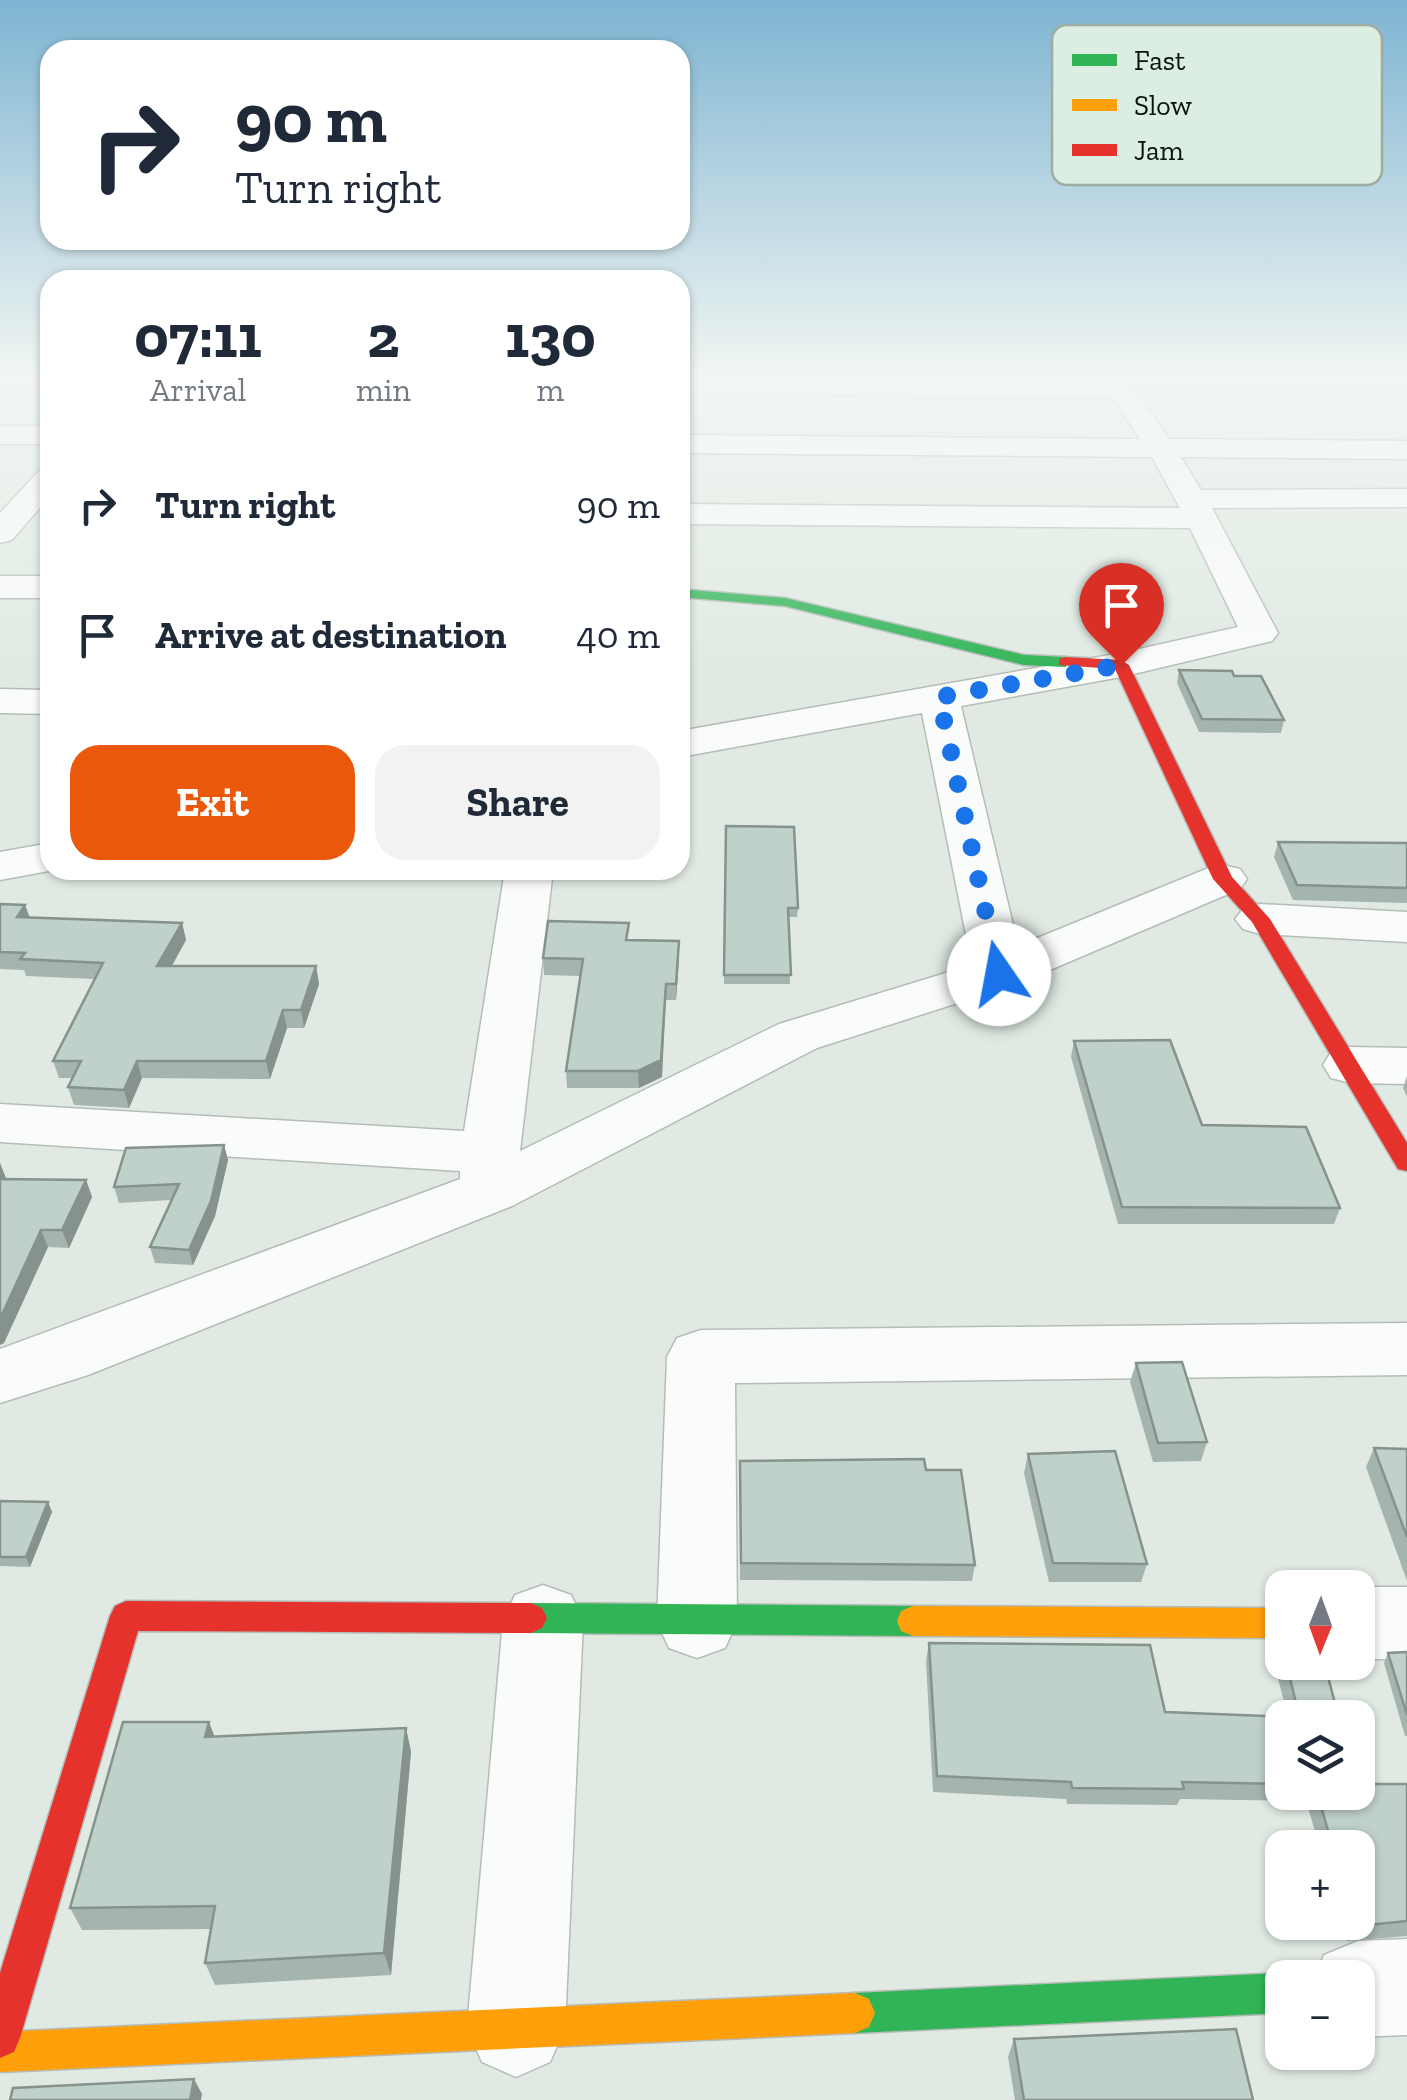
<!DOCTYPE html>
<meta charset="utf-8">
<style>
body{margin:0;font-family:"Zilla Slab",serif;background:#f2f2f3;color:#1f2937;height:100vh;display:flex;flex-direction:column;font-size:38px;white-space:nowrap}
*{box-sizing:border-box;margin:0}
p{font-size:32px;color:#747a83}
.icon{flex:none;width:55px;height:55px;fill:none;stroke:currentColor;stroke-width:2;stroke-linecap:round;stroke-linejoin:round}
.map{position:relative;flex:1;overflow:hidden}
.drawer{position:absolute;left:40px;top:270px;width:650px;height:610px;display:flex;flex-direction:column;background:#fff;border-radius:30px;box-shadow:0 2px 8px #0004}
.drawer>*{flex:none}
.guide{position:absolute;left:40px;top:40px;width:650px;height:210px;border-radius:30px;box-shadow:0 2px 8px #0004;background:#fff;color:#1f2937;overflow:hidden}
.needle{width:65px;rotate:181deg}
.tools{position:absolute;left:1265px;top:1570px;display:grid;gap:20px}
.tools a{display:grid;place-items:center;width:110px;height:110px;border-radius:20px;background:#fff;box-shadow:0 2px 8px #0004;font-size:50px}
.pin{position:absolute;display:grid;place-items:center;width:85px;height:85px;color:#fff;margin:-102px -42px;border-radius:50% 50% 50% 0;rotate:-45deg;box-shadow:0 0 10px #0007}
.pin .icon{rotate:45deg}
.me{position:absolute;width:110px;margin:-55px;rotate:348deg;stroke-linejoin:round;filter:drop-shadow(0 0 8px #0008)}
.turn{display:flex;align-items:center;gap:35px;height:210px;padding:0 30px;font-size:45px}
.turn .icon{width:130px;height:130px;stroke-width:2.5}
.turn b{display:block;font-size:70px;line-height:85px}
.eta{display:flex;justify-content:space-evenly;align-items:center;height:170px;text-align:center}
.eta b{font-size:60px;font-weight:800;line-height:70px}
.button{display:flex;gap:20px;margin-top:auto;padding:20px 30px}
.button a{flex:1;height:115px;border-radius:30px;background:#ea580c;color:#fff;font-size:40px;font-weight:800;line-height:115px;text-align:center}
.button a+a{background:#f2f2f3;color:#1f2937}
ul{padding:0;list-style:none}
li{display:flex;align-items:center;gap:30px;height:130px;padding:0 30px}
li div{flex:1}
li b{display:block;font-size:38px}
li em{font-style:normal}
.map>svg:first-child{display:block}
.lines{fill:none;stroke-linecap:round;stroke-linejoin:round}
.street-casing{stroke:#b5bcb7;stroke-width:3}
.fast-casing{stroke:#b5bcb7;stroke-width:3}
.slow-casing{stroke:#b5bcb7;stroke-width:3}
.jam-casing{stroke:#b5bcb7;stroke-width:3}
.street{fill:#fafcfb;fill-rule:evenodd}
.fast{fill:#30b455;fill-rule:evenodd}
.slow{fill:#ff9f0a;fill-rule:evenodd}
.jam{fill:#e5322d;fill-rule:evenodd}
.wall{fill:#a5b4ae}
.shaded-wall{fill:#86928d}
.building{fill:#c0d1ca;stroke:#86928d;stroke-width:2.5}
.route{stroke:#1a73e8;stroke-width:18;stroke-dasharray:0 32.4}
.key{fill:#dceee1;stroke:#9daba1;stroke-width:2.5}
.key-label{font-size:28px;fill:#0a100c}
</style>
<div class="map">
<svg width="1407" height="2100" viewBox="0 0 1407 2100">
<rect width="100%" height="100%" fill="#e0eae3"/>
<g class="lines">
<g class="street-casing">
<path id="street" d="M 0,378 L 50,378 L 50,387 L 0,387 Z
M 680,378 L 1103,382 L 1100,378 L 1126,378 L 1169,439 L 1407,441 L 1407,459 L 1181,457 L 1201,490 L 1407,489 L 1407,507 L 1212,508 L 1278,633 L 1272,641 L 1121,677 L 961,706 L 1018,946 L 1206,869 L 1223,865 L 1240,869 L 1247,879 L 1240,889 L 1017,984 L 817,1048 L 512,1206 L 88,1375 L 0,1403 L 0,1349 L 460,1179 L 460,1171 L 0,1142 L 0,1104 L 464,1131 L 505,870 L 553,870 L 520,1151 L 779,1024 L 972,965 L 922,713 L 680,757 L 680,731 L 1121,653 L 1238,627 L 1190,528 L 680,524 L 680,504 L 1180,508 L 1152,457 L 680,453 L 680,435 L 1140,439 L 1113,398 L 680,393 Z
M 0,426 L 50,426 L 50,444 L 0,444 Z
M 50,468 L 50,496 L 12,540 L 0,543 L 0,513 L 39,471 Z
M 0,576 L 50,576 L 50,598 L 0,598 Z
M 0,689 L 50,690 L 50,714 L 0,713 Z
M 50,843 L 50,870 L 54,870 L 0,880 L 0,852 Z
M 1260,904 L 1407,912 L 1407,942 L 1260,934 L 1243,929 L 1235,919 L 1243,909 Z
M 1351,1047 L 1407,1048 L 1407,1084 L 1351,1083 L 1331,1078 L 1323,1065 L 1331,1052 Z
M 1407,1323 L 1407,1375 L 735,1383 L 737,1622 L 725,1648 L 697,1658 L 669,1648 L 657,1622 L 667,1357 L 677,1338 L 701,1330 Z
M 543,1585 L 571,1595 L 583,1621 L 565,2028 L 550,2062 L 516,2077 L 482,2062 L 467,2028 L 503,1621 L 515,1595 Z
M 1358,1587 L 1407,1587 L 1407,1659 L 1358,1659 Z
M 1407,1939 L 1407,2035 L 1358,2037 L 1358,1978 L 1315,1978 L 1324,1955 L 1358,1941 Z"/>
</g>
<g class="fast-casing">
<path id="fast" d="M 680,589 L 785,598 L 1024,655 L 1065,657 L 1073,662 L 1065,667 L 1024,665 L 785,606 L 680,597 Z
M 531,1603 L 913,1606 L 925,1611 L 929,1621 L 925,1631 L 913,1636 L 531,1633 L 520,1628 L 515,1618 L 520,1608 Z
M 1282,1973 L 1292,1978 L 1282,1978 L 1282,2013 L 855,2033 L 841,2027 L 835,2013 L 841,1999 L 855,1993 Z"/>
</g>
<g class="slow-casing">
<path id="slow" d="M 913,1606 L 1282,1608 L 1282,1638 L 913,1636 L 901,1631 L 897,1621 L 901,1611 Z
M 855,1993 L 869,1999 L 875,2013 L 869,2027 L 855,2033 L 0,2072 L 0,2032 Z"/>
</g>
<g class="jam-casing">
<path id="jam" d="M 1065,657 L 1121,660 L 1129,665 L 1232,877 L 1270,919 L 1407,1143 L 1407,1171 L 1398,1169 L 1252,922 L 1213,879 L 1115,669 L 1059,665 L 1059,659 Z
M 126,1601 L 531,1603 L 542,1608 L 547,1618 L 542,1628 L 531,1633 L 138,1631 L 20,2038 L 14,2052 L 0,2058 L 0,1973 L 110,1616 L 115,1606 Z"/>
</g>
<use href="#street" class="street"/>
<use href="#fast" class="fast"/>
<use href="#slow" class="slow"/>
<use href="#jam" class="jam"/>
</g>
<path class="wall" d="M 1179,670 L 1234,676 L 1284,720 L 1281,733 L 1199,732 L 1177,683 Z
M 726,826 L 798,908 L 797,917 L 788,917 L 790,984 L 724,984 Z
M 1278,842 L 1407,843 L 1407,903 L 1293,900 L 1274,857 Z
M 0,904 L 25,905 L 29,917 L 182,923 L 186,940 L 172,966 L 316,966 L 319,984 L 304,1028 L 287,1028 L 270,1079 L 142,1078 L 129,1108 L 74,1105 L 68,1087 L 72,1078 L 59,1078 L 53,1061 L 95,979 L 26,976 L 24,970 L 0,969 Z
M 630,940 L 679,957 L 676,1000 L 666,1000 L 662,1077 L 639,1088 L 567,1088 L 566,1071 L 580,976 L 544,975 L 543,958 Z
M 1074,1041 L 1202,1125 L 1340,1208 L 1334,1224 L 1118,1224 L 1071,1057 Z
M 1407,1076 L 1407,1097 L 1403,1088 Z
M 224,1145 L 228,1160 L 215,1216 L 193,1265 L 155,1263 L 150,1247 L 172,1200 L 119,1203 L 114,1187 Z
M 0,1163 L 5,1179 L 86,1180 L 92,1197 L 69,1248 L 48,1247 L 4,1343 L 0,1345 Z
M 1136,1363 L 1207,1442 L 1201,1461 L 1153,1462 L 1130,1382 Z
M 1374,1448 L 1407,1449 L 1407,1581 L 1366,1467 Z
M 1028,1454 L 1147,1564 L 1141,1582 L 1049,1582 L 1024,1473 Z
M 740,1461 L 926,1470 L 975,1565 L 972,1581 L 740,1580 Z
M 0,1501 L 48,1502 L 52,1512 L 30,1567 L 0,1566 Z
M 929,1643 L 1165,1712 L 1288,1717 L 1274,1663 L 1281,1645 L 1282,1645 L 1282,1662 L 1324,1662 L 1339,1718 L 1282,1718 L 1282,1792 L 1358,1792 L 1358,1784 L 1407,1784 L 1407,1936 L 1347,1941 L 1342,1922 L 1358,1922 L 1358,1848 L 1320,1848 L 1306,1801 L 1180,1799 L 1177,1805 L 1067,1804 L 1066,1799 L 933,1792 L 926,1661 Z
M 1407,1652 L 1407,1736 L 1405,1736 L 1384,1663 L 1388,1653 Z
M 209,1722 L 214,1736 L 406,1728 L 411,1752 L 391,1975 L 215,1985 L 205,1963 L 211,1929 L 82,1930 L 70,1908 Z
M 1014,2039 L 1253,2100 L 1015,2100 L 1008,2057 Z"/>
<path class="shaded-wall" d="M 25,905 L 31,921 L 17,917 Z
M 182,923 L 186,940 L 162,983 L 157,966 Z
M 679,941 L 679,957 L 676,1000 L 676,984 Z
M 316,966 L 319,984 L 304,1028 L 301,1010 Z
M 666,984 L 662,1077 L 639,1088 L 638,1071 Z
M 283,1010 L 287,1028 L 270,1079 L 266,1061 Z
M 137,1061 L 142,1078 L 129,1108 L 124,1090 Z
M 224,1145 L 228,1160 L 215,1216 L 193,1265 L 189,1250 Z
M 0,1163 L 6,1178 L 0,1188 Z
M 86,1180 L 92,1197 L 69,1248 L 62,1230 Z
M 41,1230 L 48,1247 L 4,1343 L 0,1345 L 0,1319 Z
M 48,1502 L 52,1512 L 30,1567 L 26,1557 Z
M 209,1722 L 218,1746 L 205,1737 Z
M 406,1728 L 411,1752 L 391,1975 L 384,1953 Z
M 194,2079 L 202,2094 L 201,2100 L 190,2100 Z"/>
<path class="building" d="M 1179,670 L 1232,671 L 1234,676 L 1261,676 L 1284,720 L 1202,719 Z
M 726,826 L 794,827 L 798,908 L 788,908 L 791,975 L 724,975 Z
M 1278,842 L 1407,843 L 1407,888 L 1297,885 Z
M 0,904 L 25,905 L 17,917 L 182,923 L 157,966 L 316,966 L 301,1010 L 283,1010 L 266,1061 L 137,1061 L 124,1090 L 68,1087 L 81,1061 L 53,1061 L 103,963 L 20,959 L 25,953 L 0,952 Z
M 548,921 L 629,923 L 626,940 L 679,941 L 676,984 L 666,984 L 661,1060 L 638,1071 L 566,1071 L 583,959 L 543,958 Z
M 1170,1040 L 1202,1125 L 1306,1127 L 1340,1208 L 1122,1207 L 1074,1041 Z
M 224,1145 L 211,1201 L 189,1250 L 150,1247 L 179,1184 L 114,1187 L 126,1148 Z
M 0,1179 L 86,1180 L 62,1230 L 41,1230 L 0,1319 Z
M 1182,1362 L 1207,1442 L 1158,1443 L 1136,1363 Z
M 1374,1448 L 1407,1449 L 1407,1537 Z
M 1115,1451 L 1147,1564 L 1053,1563 L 1028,1454 Z
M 924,1459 L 926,1470 L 961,1470 L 975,1565 L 741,1563 L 740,1461 Z
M 0,1501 L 48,1502 L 26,1557 L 0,1557 Z
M 929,1643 L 1150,1645 L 1165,1712 L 1294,1717 L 1299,1715 L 1286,1662 L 1324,1662 L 1339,1718 L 1282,1718 L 1282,1784 L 1182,1782 L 1184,1789 L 1072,1788 L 1071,1782 L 937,1776 Z
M 1407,1652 L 1407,1715 L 1388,1653 Z
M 123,1722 L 209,1722 L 205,1737 L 406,1728 L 384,1953 L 205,1963 L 215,1906 L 70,1908 Z
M 1358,1782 L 1358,1784 L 1407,1784 L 1407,1921 L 1357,1926 L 1358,1848 L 1333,1848 L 1317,1792 L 1358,1792 Z
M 1236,2029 L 1253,2100 L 1024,2100 L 1014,2039 Z
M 194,2079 L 190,2100 L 10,2100 L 13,2088 Z"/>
<linearGradient id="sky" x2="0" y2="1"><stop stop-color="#7eb4d2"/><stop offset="0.56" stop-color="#f1f6f2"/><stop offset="1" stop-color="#f1f6f2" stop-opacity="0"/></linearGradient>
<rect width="1407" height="672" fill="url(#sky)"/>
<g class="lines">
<path class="route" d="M 999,974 L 939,697 L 1121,665"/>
</g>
<rect x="1052" y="25" width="330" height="160" rx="15" class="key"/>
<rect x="1072" y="54" width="45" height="12" fill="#30b455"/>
<rect x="1072" y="99" width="45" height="12" fill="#ff9f0a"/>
<rect x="1072" y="144" width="45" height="12" fill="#e5322d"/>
<g class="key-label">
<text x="1134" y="70">Fast</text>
<text x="1134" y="115">Slow</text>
<text x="1134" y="160">Jam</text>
</g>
</svg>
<div class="tools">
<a><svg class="needle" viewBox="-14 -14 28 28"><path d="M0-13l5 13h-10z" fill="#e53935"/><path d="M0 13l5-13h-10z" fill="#747a83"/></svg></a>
<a><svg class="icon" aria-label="layers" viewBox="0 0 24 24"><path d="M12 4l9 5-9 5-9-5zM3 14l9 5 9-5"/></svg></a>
<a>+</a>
<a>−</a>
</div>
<div class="pin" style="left:1121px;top:665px;background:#d93025"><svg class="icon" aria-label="arrive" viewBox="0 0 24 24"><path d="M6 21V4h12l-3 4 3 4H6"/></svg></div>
<svg class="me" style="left:999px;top:974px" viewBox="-20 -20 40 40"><circle r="19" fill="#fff"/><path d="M0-13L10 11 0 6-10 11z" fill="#1a73e8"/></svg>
<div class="guide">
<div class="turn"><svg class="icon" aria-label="right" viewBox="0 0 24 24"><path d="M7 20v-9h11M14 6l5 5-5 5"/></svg><div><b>90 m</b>Turn right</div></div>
</div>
<section class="drawer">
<div class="eta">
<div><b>07:11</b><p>Arrival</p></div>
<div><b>2</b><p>min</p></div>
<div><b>130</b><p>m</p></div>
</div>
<ul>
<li><svg class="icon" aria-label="right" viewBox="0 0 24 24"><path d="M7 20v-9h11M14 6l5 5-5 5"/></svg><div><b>Turn right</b></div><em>90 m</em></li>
<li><svg class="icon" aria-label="arrive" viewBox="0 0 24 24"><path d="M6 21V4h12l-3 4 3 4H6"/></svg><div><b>Arrive at destination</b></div><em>40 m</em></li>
</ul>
<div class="button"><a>Exit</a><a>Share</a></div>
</section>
</div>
